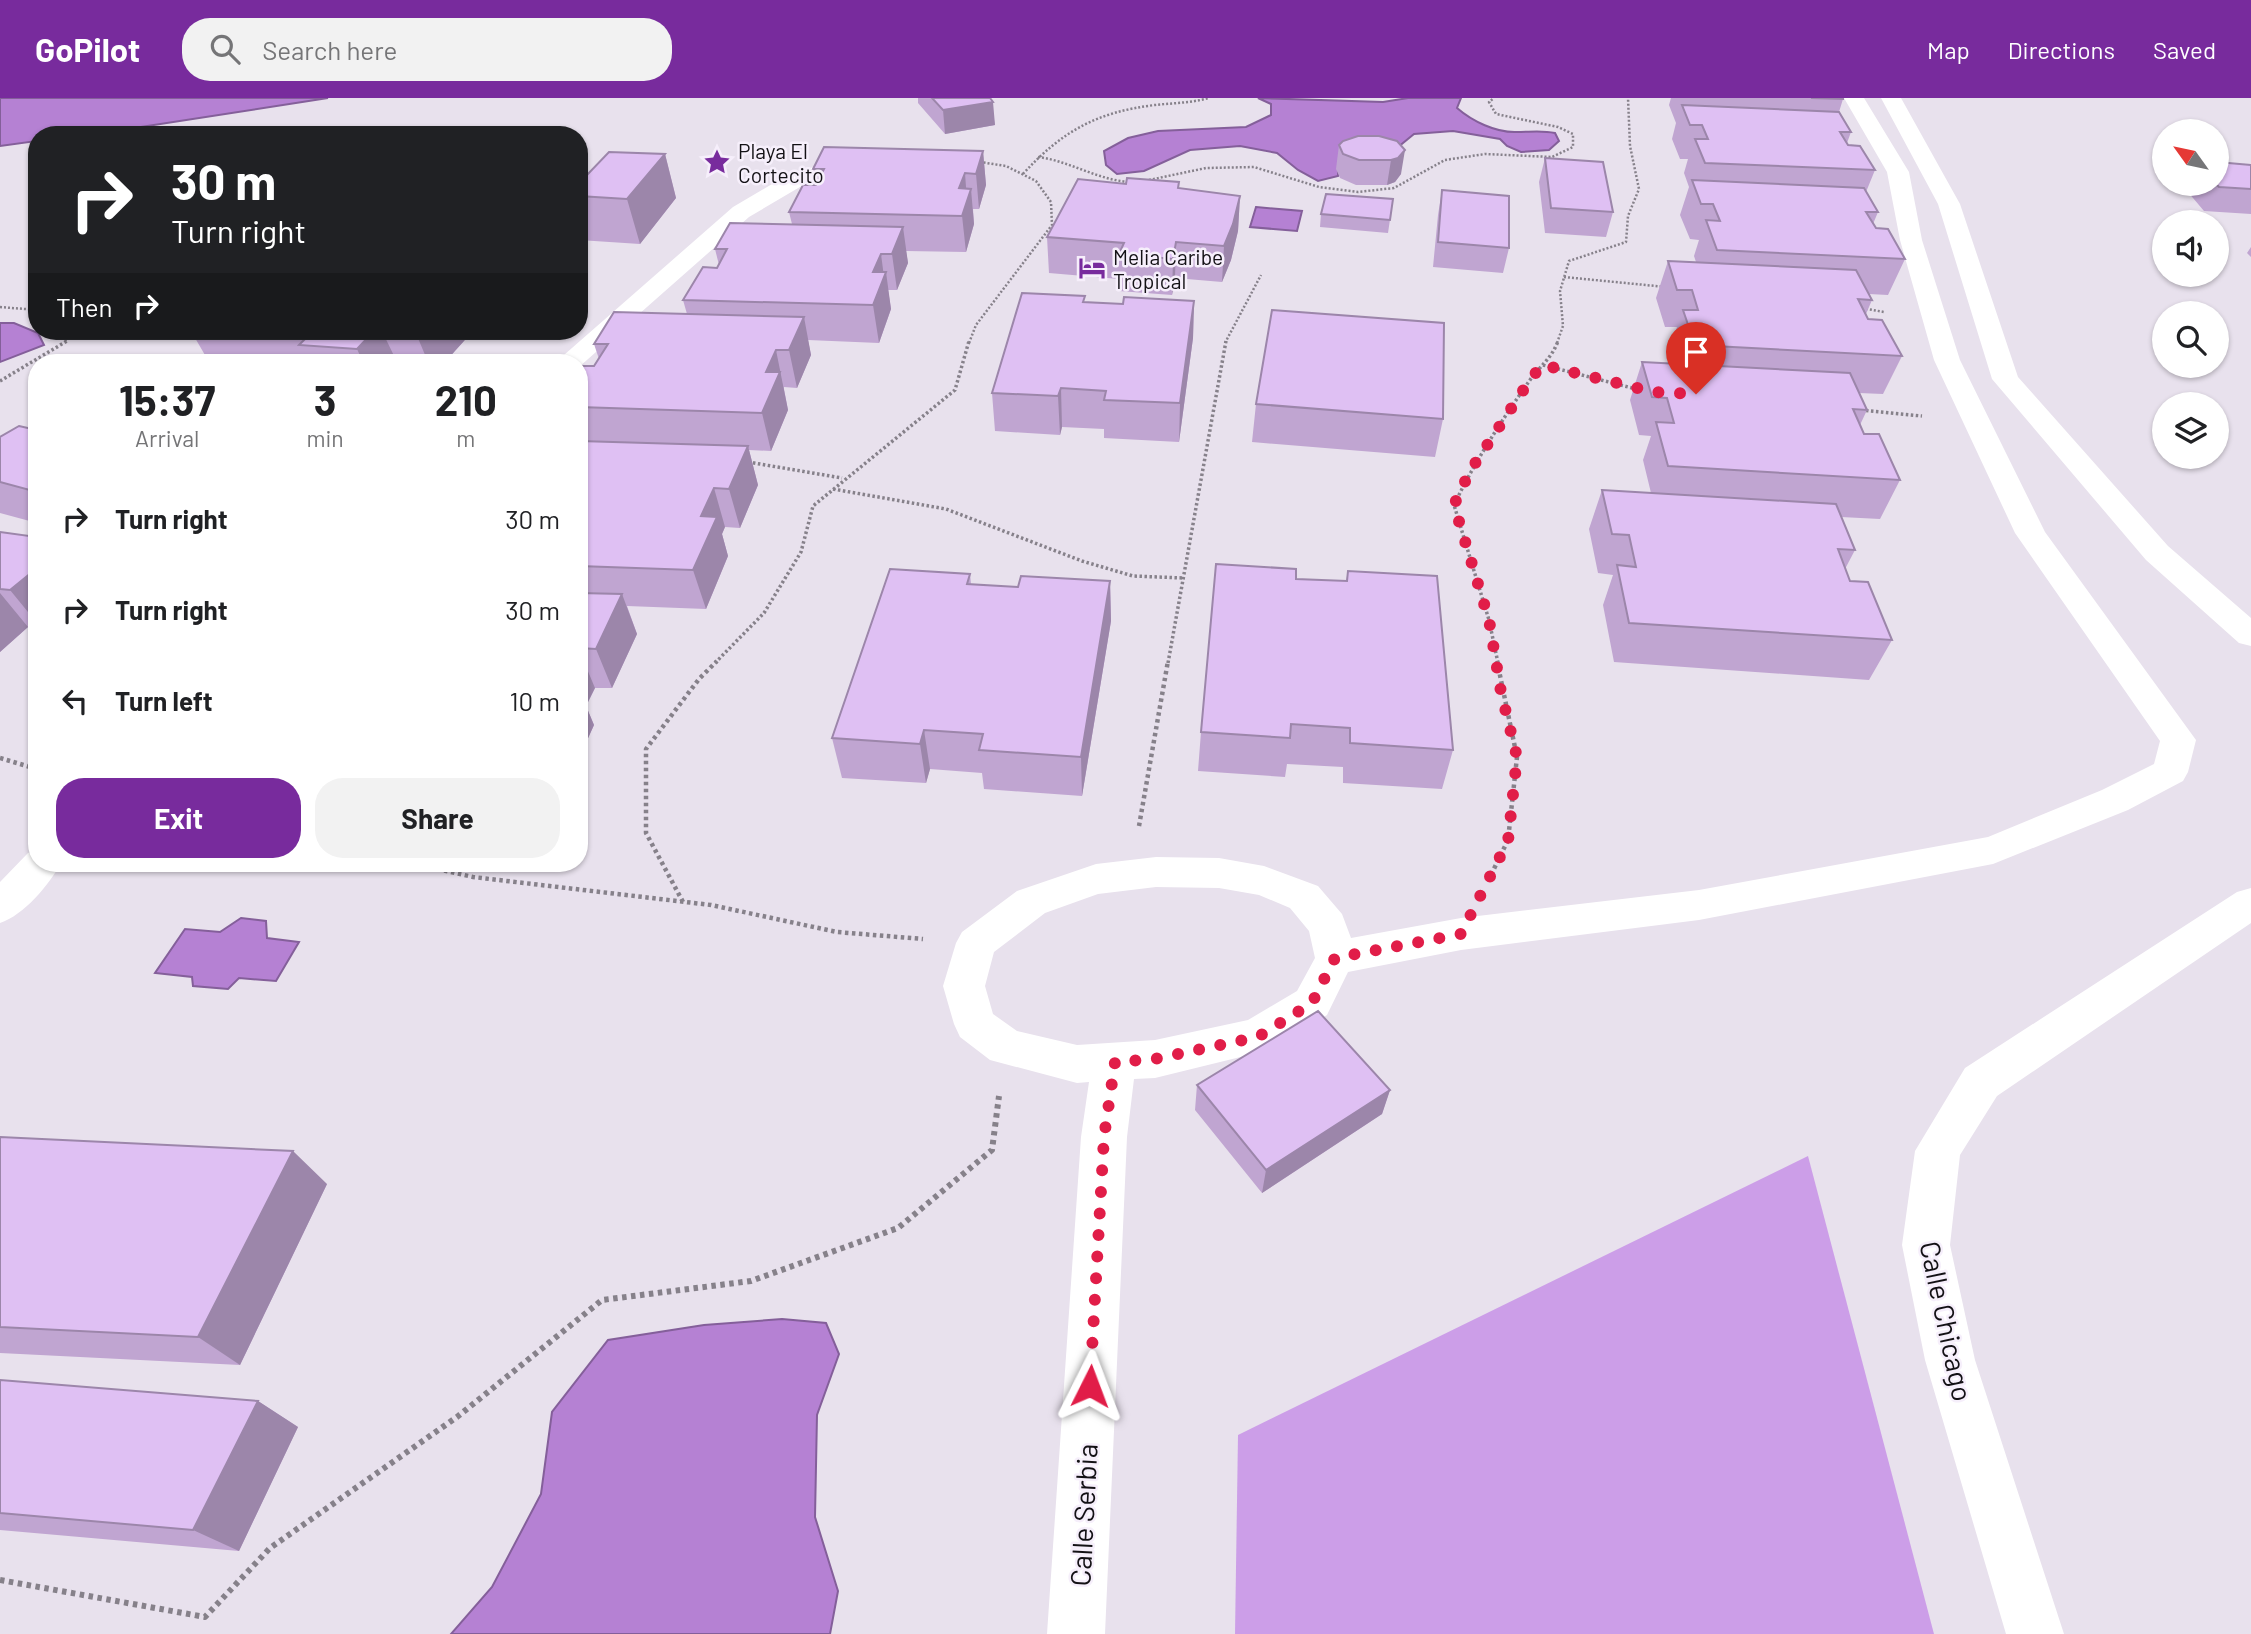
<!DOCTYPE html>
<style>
body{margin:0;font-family:Barlow,sans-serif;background:#f2f2f2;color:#202124;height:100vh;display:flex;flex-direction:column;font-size:26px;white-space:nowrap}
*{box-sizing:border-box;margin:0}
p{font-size:23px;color:#757577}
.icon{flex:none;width:38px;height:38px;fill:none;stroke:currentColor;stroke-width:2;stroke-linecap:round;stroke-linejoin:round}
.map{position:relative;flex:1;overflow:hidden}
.sheet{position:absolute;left:28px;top:256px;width:560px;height:518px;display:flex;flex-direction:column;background:#fff;border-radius:28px;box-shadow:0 2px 5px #0004}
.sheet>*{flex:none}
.hud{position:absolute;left:28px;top:28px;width:560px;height:214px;border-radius:28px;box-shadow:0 2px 5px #0004;background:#202124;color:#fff;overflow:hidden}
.needle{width:46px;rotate:303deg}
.fabs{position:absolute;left:2152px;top:21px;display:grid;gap:14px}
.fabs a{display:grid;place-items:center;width:77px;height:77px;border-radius:50%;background:#fff;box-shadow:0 2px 5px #0004;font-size:35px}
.pin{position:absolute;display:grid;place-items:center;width:60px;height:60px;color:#fff;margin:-72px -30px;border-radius:50% 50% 50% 0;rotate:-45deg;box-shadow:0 0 7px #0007}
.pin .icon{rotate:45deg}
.me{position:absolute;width:77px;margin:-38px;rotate:3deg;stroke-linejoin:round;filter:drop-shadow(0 0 5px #0008)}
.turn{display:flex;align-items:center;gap:24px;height:147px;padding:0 28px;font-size:32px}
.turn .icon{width:91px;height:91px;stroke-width:2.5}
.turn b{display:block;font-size:49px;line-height:60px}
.then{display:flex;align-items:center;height:66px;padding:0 28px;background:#0003;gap:14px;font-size:26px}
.eta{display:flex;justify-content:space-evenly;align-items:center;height:119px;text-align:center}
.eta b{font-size:42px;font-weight:700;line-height:49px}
.primary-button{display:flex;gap:14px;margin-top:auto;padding:14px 28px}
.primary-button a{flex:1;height:80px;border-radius:28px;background:#782b9d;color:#fff;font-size:28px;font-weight:700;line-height:80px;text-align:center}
.primary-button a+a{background:#f2f2f2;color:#202124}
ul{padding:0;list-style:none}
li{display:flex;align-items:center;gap:21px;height:91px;padding:0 28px}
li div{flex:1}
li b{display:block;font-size:26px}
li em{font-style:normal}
header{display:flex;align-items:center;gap:42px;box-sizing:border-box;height:98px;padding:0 35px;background:#782b9d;color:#fff}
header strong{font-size:33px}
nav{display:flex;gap:38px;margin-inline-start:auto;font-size:24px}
.search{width:490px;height:63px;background:#f2f2f2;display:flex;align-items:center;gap:18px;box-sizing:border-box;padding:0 24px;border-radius:28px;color:#757577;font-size:26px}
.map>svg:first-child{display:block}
.green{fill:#cc9ee8}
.water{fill:#b581d3;stroke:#845f9a;stroke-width:2}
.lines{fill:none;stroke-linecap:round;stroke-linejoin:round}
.path-far3{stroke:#86818a;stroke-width:2.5;stroke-dasharray:2 2;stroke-linecap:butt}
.path-far2{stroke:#86818a;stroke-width:3.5;stroke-dasharray:2.5 2.5;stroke-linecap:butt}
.path-far1{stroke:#86818a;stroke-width:4.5;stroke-dasharray:3.5 3.5;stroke-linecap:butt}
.path{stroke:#86818a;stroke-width:6;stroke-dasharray:4.5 4.5;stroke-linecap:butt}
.minor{fill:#fff;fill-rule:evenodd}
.wall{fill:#c0a5d1}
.shaded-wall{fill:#9c86aa}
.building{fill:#dfc0f3;stroke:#9c86aa;stroke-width:2}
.route{stroke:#e11d48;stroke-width:12;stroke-dasharray:0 21.6}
.labels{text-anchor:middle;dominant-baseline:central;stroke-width:5;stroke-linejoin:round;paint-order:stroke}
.far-poi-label{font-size:21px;fill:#131115;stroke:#f6effb;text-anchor:start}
.near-street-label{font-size:28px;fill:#131115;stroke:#f6effb}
</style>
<header>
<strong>GoPilot</strong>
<div class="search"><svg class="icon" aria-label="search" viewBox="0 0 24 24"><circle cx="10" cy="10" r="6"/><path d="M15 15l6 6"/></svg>Search here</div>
<nav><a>Map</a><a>Directions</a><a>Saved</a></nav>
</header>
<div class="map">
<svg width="2251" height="1536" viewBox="0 0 2251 1536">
<rect width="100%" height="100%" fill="#e8e1ed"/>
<path class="green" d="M 1808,1058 L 1934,1536 L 1235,1536 L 1238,1337 Z"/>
<path class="water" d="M 0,0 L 328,0 L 102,35 L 37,37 L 37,43 L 0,48 Z
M 1258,0 L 1383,4 L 1408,0 L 1461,0 L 1457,10 C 1472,23 1496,35 1517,34 C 1531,34 1541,32 1555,35 L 1559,43 L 1549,52 L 1521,54 L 1507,48 L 1500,41 L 1453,33 L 1414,36 L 1381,63 L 1338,70 L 1338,78 L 1318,83 L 1298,72 L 1277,55 L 1240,48 L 1190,52 L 1144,73 L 1117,76 L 1106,67 L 1104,53 L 1128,40 L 1158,33 L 1246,29 L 1271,17 L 1271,6 Z
M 1256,109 L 1302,113 L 1297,133 L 1250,129 Z
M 0,225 L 14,225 L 38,235 L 44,247 L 0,264 Z
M 241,820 L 266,823 L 267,840 L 299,844 L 276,883 L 239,880 L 228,891 L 193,888 L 192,879 L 155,875 L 185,831 L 220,834 Z
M 782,1221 L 826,1225 L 839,1256 L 817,1317 L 815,1419 L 838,1493 L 830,1536 L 451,1536 L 492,1489 L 541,1396 L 552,1314 L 608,1242 L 704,1227 Z"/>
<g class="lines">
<path class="path-far3" d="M 1038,59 C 1070,63 1097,82 1130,84
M 1023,76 C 1062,33 1097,14 1155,7 C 1173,5 1191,5 1209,0
M 1149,82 L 1206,70 L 1254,69 L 1319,89 L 1358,94 L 1394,90 L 1445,62 L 1485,56 L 1552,59 L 1573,49 L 1573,36 L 1558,29 L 1496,16 L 1489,4 L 1494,0
M 1564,179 L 1666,189
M 0,209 L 37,212
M 1862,210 L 1884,214
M 65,233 L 66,245
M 969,245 L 976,227 L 1052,127 L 1051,104 L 1036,83 L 1006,68 L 980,64
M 1225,245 L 1261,177
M 1557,245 L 1563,228 L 1560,193 L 1569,163 L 1626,144 L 1628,118 L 1639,91 L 1630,48 L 1628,0"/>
<path class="path-far2" d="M 1543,267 L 1636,291
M 0,283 L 67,243
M 1861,312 L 1922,318
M 26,333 L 37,327
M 748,364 L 842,380
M 833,391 L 946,411 L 1082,463 L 1133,478 L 1183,480
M 715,565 L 764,515 L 801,454 L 813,408 L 955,292 L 969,243
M 1168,565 L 1226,243
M 1498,565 L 1489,522 L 1454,407 C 1475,363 1502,322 1530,282 C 1540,268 1552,260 1558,243"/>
<path class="path-far1" d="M 0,660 L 37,671
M 1139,728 L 1168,563
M 410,765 L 473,779 L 711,807 L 837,834 L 923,841
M 1488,783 L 1508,742 L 1517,659 L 1497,563
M 683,804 L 646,735 L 646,651 L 699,581 L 717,563"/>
<path class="path" d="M 0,1482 L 205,1519 L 270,1450 L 457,1319 L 602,1202 L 751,1183 L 898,1130 L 992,1052 L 999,998"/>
<path class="minor" d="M 1844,0 L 1864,0 L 1909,74 L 1922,142 L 1960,262 L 2045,434 L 2196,642 L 2188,674 L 2183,683 L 2128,712 L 1993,766 L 1699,822 L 1461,852 L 1348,874 L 1327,917 L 1273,951 L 1155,980 L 1134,981 L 1127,1039 L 1105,1536 L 1047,1536 L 1081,1039 L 1089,984 L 1077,985 L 990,962 L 960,939 L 954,926 L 943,888 L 956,845 L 962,834 L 1017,793 L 1096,766 L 1156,759 L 1219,760 L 1264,768 L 1318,788 L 1342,816 L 1351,840 L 1461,820 L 1699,792 L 1988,739 L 2102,692 L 2154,666 L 2160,643 L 2015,435 L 1934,262 L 1900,142 L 1887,74 ZM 1156,789 L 1219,790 L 1259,797 L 1290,810 L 1309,833 L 1315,860 L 1297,893 L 1248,922 L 1155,942 L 1077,947 L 1017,933 L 993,916 L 985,888 L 994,854 L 1045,815 L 1098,796 Z
M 1881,0 L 1901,0 L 1960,106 L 2018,279 L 2168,448 L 2251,520 L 2251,548 L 2239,545 L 2146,462 L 1992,281 L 1938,106 Z
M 846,60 L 853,62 L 857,66 L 853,70 L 805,86 L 749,119 L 579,269 L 579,264 L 556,264 L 733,109 L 789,76 Z
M 37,752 L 37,765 L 61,765 C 49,787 24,817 0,825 L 0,784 L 28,755 Z
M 2251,790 L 2251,825 L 1997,998 L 1960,1057 L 1950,1147 L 1975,1262 L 2064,1536 L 2006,1536 L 1925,1262 L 1902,1147 L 1915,1053 L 1965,970 L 2237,794 Z"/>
</g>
<path class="wall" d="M 918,0 L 990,0 L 995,27 L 945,36 L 918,5 Z
M 1671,0 L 1843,0 L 1843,1 L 1839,14 L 1851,34 L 1847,45 L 1875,72 L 1866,94 L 1878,114 L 1873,126 L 1876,130 L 1905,161 L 1888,197 L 1869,196 L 1872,202 L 1866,216 L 1868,221 L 1902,258 L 1883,296 L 1859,295 L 1867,312 L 1860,327 L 1864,336 L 1900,382 L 1880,421 L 1841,419 L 1855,452 L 1845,471 L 1850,483 L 1892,542 L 1869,582 L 1614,564 L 1603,507 L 1613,477 L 1598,475 L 1589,431 L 1602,392 L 1651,395 L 1643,362 L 1651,338 L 1639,337 L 1630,302 L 1642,264 L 1675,266 L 1670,249 L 1677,229 L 1665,229 L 1656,200 L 1668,163 L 1696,164 L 1694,158 L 1699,142 L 1690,141 L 1680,117 L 1689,89 L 1684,75 L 1688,61 L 1680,61 L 1672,41 L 1676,25 L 1669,7 Z
M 1379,38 L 1401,76 L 1395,84 L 1387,87 L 1356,87 L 1340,80 L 1336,71 L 1339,47 Z
M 983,53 L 986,87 L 979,111 L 973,111 L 974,126 L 966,154 L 906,153 L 908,165 L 897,192 L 888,192 L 891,211 L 879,245 L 808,242 L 811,257 L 797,290 L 784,289 L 784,291 L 788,312 L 771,353 L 749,352 L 758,387 L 740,430 L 725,429 L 722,436 L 728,458 L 706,511 L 627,508 L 637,536 L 612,590 L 595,590 L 586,608 L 594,627 L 579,660 L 579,268 L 594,268 L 599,261 L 594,246 L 687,216 L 683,202 L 717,170 L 719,167 L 715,151 L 792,126 L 789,114 L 816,87 L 813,71 Z
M 665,56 L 676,100 L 640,146 L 579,142 L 579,77 L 587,77 Z
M 1545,60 L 1613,114 L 1606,139 L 1545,135 L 1539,84 Z
M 2251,67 L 2251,116 L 2204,113 L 2182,87 L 2183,86 L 2217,86 Z
M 1179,84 L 1179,90 L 1240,98 L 1238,133 L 1231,162 L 1222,184 L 1175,180 L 1172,197 L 1119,193 L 1119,181 L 1049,175 L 1047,139 L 1126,86 Z
M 1442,92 L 1509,150 L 1503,175 L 1433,169 L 1438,117 Z
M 1393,101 L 1388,135 L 1320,129 L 1321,116 Z
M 2251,149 L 2251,159 L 2247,155 Z
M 1194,203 L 1193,240 L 1179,344 L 1104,340 L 1104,331 L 1062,329 L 1060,337 L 995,333 L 992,295 L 1085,204 L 1123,206 Z
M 191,233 L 473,233 L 445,264 L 209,264 Z
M 1256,306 L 1443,321 L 1435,359 L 1252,344 Z
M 37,328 L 37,425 L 0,415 L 0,339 L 32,331 Z
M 0,434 L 37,439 L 37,531 L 28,529 L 0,554 Z
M 1348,473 L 1453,652 L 1442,691 L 1343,685 L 1343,669 L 1287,666 L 1285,679 L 1198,673 L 1201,634 L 1296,481 L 1346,483 Z
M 970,476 L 971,486 L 1018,489 L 1110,483 L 1111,523 L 1082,698 L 984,691 L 982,675 L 930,671 L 926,685 L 842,680 L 832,640 Z
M 1197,987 L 1390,992 L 1382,1016 L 1262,1095 L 1195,1012 Z
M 0,1039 L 327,1086 L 240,1267 L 0,1255 Z
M 0,1282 L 258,1303 L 298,1329 L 239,1453 L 0,1432 Z"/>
<path class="shaded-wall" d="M 993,4 L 995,27 L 945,36 L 943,12 Z
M 1405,52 L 1401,76 L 1395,84 L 1387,87 L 1391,62 Z
M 983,53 L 986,87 L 979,111 L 976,76 Z
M 665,56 L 676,100 L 640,146 L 627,101 Z
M 965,75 L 967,103 L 971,91 L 974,126 L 966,154 L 959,90 Z
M 1240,98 L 1238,133 L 1231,162 L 1222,184 L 1224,148 Z
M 903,129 L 908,165 L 897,192 L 892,156 Z
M 1176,144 L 1175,180 L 1172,197 L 1173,161 Z
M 881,156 L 884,179 L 886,174 L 891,211 L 879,245 L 873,207 L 873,174 Z
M 1194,203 L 1193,240 L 1179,344 L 1180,305 Z
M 804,219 L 811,257 L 797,290 L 789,252 Z
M 374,233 L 382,233 L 397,264 L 363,264 L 357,251 Z
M 415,233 L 473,233 L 445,264 L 428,264 Z
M 776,252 L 788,312 L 771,353 L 762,315 L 766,274 Z
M 1061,290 L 1062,329 L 1060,337 L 1058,298 Z
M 748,348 L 758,387 L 740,430 L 729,391 Z
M 714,390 L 725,429 L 722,436 L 728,458 L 706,511 L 693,472 L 701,418 Z
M 37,470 L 37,525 L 10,492 Z
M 1110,483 L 1111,523 L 1082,698 L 1081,659 Z
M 0,495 L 28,529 L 0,554 Z
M 622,496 L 637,536 L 612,590 L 596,551 Z
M 579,552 L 595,590 L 586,608 L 594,627 L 579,660 Z
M 924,632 L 930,671 L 926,685 L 920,646 Z
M 1390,992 L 1382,1016 L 1262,1095 L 1266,1072 Z
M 293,1053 L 327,1086 L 240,1267 L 198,1239 Z
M 258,1303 L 298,1329 L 239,1453 L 193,1432 Z"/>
<path class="building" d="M 932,0 L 990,0 L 993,4 L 943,12 Z
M 1811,0 L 1843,0 L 1843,1 Z
M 1682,7 L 1839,14 L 1851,34 L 1840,34 L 1848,47 L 1860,48 L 1875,72 L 1705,65 L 1695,41 L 1708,41 L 1702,27 L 1690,27 Z
M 1358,38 L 1379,38 L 1397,43 L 1405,52 L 1398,60 L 1391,62 L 1359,62 L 1343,56 L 1339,47 L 1343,43 Z
M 824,49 L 983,53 L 976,76 L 965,75 L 959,90 L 971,91 L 962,118 L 789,114 L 803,87 L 816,87 L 824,71 L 813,71 Z
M 609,54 L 665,56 L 627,101 L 579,98 L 579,77 L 587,77 Z
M 1545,60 L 1603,64 L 1613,114 L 1551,110 Z
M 2217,64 L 2251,67 L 2251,91 L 2219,89 L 2216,86 Z
M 1127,80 L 1179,84 L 1178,90 L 1240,98 L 1233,126 L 1224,148 L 1176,144 L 1173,161 L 1119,156 L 1124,145 L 1047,139 L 1078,81 L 1126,86 Z
M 1692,82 L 1864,90 L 1878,114 L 1866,114 L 1876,130 L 1888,131 L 1905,161 L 1717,152 L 1706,122 L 1720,123 L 1713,106 L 1701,106 Z
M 1442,92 L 1509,98 L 1509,150 L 1438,144 Z
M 1326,96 L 1393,101 L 1390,122 L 1321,116 Z
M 730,125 L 903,129 L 892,156 L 881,156 L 873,174 L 886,174 L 873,207 L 683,202 L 703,169 L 717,170 L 727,151 L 715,151 Z
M 1668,163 L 1856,172 L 1872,202 L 1858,201 L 1868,221 L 1882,222 L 1902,258 L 1695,247 L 1683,212 L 1698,212 L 1692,192 L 1677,192 Z
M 1022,195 L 1085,198 L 1083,204 L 1123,206 L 1124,199 L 1194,203 L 1180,305 L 1104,302 L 1106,293 L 1061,290 L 1058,298 L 992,295 Z
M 1272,212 L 1444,225 L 1443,321 L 1256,306 Z
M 614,214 L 804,219 L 789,252 L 776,252 L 766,274 L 780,274 L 762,315 L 579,309 L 579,268 L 594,268 L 608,246 L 594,246 Z
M 313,233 L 374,233 L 357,251 L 299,247 Z
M 1642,264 L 1850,275 L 1867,312 L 1853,311 L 1864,336 L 1879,336 L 1900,382 L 1668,368 L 1656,324 L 1674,325 L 1667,300 L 1652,299 Z
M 19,328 L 32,331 L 37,328 L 37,394 L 0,384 L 0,339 Z
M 579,343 L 748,348 L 729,391 L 714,390 L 701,418 L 717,419 L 693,472 L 579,468 Z
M 1602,392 L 1836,406 L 1855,452 L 1838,451 L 1850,483 L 1868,484 L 1892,542 L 1629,525 L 1617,467 L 1636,469 L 1629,437 L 1612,436 Z
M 0,434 L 37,439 L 37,470 L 10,492 L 0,491 Z
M 1216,466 L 1296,471 L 1296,481 L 1347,483 L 1348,473 L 1437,478 L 1453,652 L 1350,645 L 1350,630 L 1291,626 L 1290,640 L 1201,634 Z
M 890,471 L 970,476 L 967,486 L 1018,489 L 1021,478 L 1110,483 L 1081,659 L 979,652 L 983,636 L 924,632 L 920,646 L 832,640 Z
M 579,495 L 622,496 L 596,551 L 579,550 Z
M 1318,913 L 1390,992 L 1266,1072 L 1197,987 Z
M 0,1039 L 293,1053 L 198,1239 L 0,1229 Z
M 0,1282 L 258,1303 L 193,1432 L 0,1415 Z"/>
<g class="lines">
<path class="route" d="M 1090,1288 L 1104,1039 L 1115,964 L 1155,961 L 1258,939 L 1312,905 L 1335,860 L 1461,836 L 1508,743 L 1517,659 L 1501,594 L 1489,522 L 1454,407 L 1470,373 L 1532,279 L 1543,267 L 1654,294 L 1696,296"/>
</g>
<defs>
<g id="sight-bare" transform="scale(2.1)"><path d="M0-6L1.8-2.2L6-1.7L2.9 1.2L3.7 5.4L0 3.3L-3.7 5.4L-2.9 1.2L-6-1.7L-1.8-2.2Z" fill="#782b9d" stroke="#f6effb" stroke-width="2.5" paint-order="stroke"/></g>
<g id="hotel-bare" transform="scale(2.1)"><path d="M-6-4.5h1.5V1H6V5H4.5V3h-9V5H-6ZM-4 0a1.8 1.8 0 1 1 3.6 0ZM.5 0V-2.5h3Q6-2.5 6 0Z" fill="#782b9d" stroke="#f6effb" stroke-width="2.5" paint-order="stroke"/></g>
</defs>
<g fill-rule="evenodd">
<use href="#sight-bare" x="717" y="64"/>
<use href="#hotel-bare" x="1092" y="170"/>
</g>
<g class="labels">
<g class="far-poi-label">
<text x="738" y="52">Playa El<tspan x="738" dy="24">Cortecito</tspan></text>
<text x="1113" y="158">Melia Caribe<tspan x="1113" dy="24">Tropical</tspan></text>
</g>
<g class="near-street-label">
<text transform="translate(1947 1223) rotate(78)">Calle Chicago</text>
<text transform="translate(1083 1417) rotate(-87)">Calle Serbia</text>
</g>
</g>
</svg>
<div class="fabs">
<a><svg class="needle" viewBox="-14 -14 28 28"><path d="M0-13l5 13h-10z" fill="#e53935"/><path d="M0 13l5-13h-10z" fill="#757577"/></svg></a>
<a><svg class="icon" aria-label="sound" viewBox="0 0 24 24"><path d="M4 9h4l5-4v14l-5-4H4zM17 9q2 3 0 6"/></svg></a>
<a><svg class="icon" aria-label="search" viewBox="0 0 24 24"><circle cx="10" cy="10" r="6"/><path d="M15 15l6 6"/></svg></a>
<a><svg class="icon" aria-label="layers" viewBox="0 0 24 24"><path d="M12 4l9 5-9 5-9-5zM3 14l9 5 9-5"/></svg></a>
</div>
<div class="pin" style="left:1696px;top:296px;background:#d93025"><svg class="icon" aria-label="arrive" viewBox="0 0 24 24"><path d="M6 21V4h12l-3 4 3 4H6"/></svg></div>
<svg class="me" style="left:1090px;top:1288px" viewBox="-20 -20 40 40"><path d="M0-17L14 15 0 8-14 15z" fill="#e11d48" stroke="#fff" stroke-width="4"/></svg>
<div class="hud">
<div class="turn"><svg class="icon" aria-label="right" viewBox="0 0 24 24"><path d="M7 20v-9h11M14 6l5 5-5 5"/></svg><div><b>30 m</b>Turn right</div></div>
<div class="then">Then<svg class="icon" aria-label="right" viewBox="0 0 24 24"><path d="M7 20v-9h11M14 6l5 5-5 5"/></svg></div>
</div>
<section class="sheet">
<div class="eta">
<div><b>15:37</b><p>Arrival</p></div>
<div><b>3</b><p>min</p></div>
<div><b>210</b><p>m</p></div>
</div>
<ul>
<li><svg class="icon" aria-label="right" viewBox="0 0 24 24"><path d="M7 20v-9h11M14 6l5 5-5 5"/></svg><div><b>Turn right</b></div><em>30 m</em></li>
<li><svg class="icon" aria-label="right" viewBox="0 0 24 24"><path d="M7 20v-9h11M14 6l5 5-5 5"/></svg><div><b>Turn right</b></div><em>30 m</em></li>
<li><svg class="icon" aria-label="left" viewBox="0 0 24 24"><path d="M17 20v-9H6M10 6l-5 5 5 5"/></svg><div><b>Turn left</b></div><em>10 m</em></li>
</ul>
<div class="primary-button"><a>Exit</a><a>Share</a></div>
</section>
</div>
